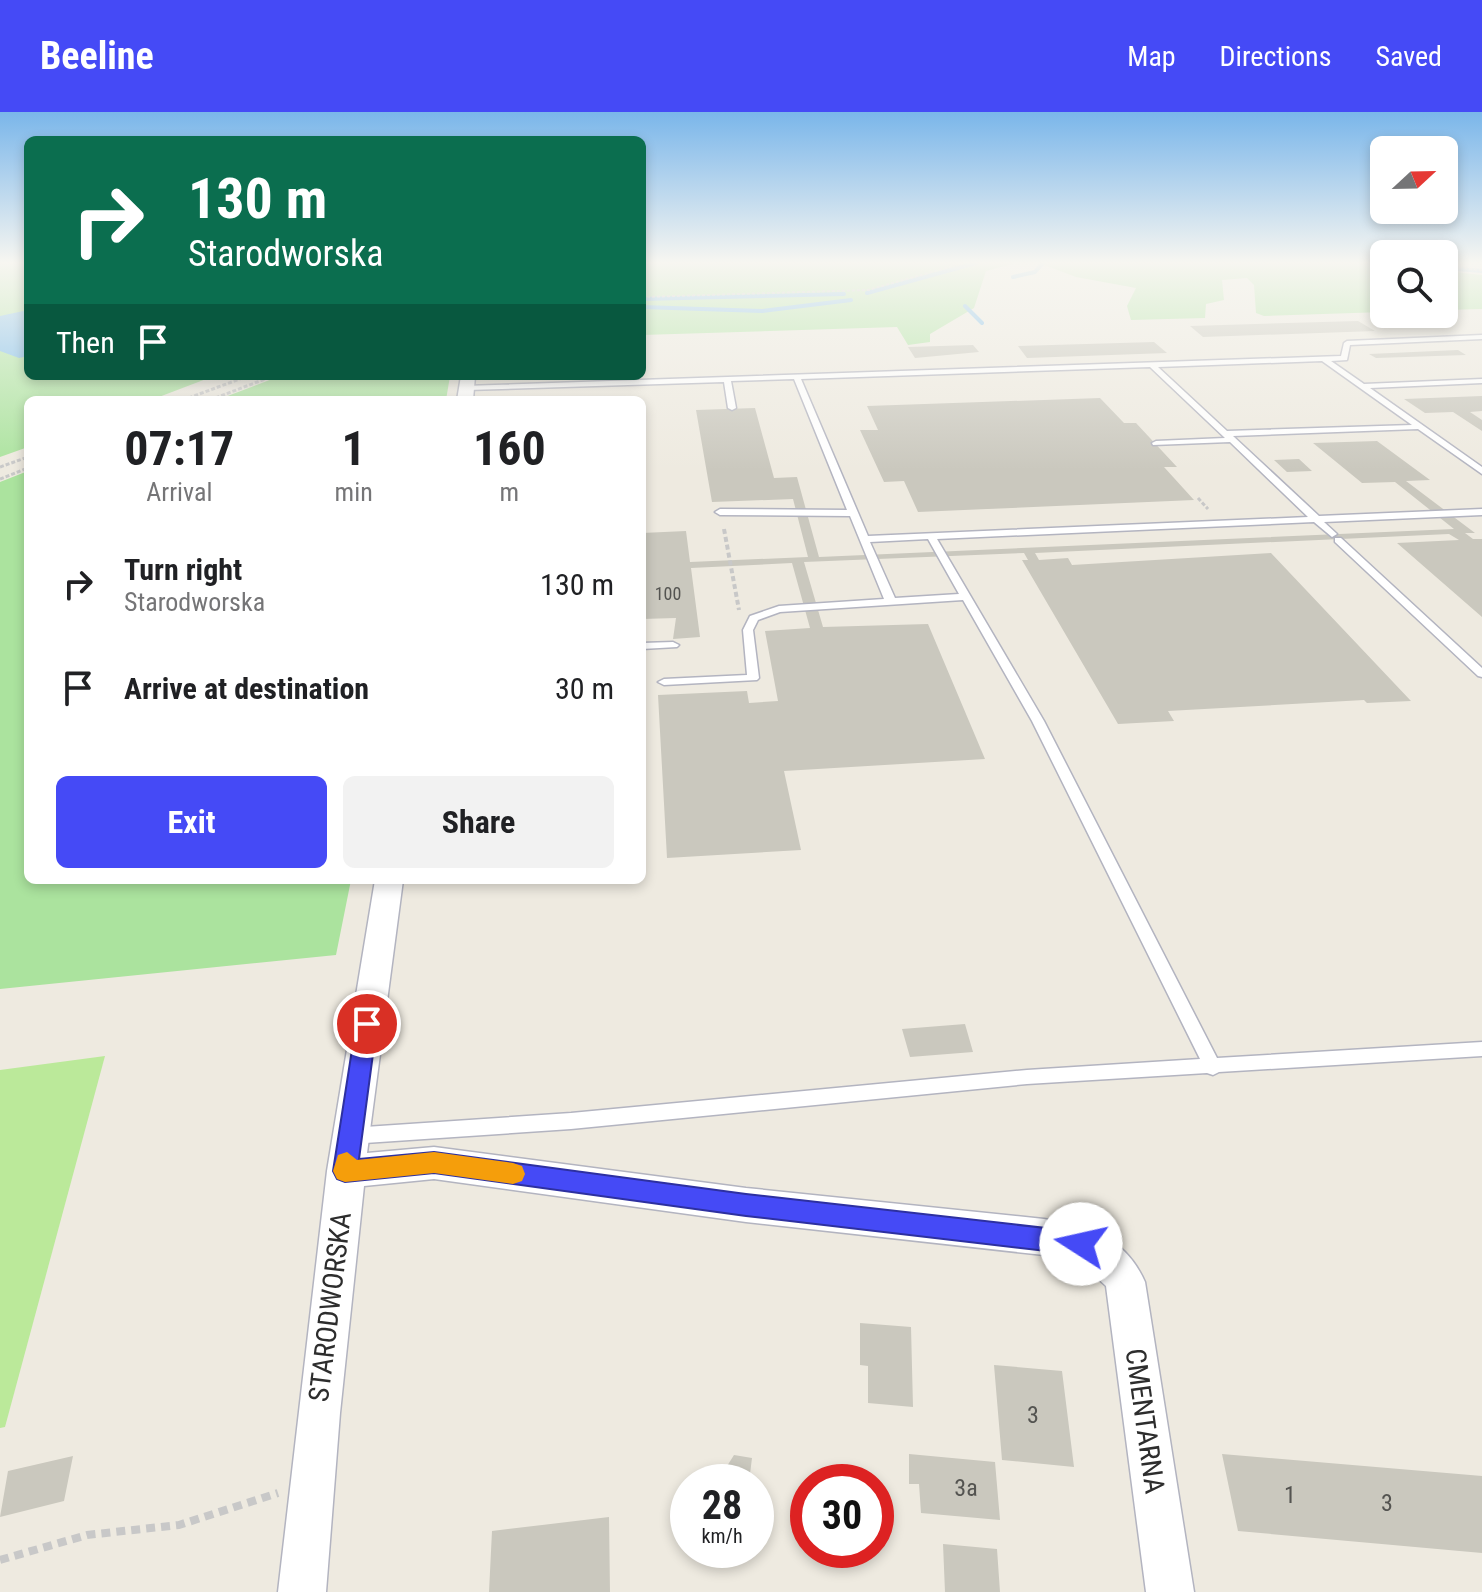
<!DOCTYPE html>
<style>
body{margin:0;font-family:"Roboto Condensed",sans-serif;background:#f2f2f2;color:#202124;height:100vh;display:flex;flex-direction:column;font-size:30px;white-space:nowrap}
*{box-sizing:border-box;margin:0}
p{font-size:26px;color:#757577}
.icon{flex:none;width:44px;height:44px;fill:none;stroke:currentColor;stroke-width:2;stroke-linecap:round;stroke-linejoin:round}
.map{position:relative;flex:1;overflow:hidden}
.side{position:absolute;left:24px;top:284px;width:622px;height:488px;display:flex;flex-direction:column;background:#fff;border-radius:12px;box-shadow:0 4px 12px #0003}
.side>*{flex:none}
.guide{position:absolute;left:24px;top:24px;width:622px;height:244px;border-radius:12px;box-shadow:0 4px 12px #0003;background:#0b6e4f;color:#fff;overflow:hidden}
.needle{width:52px;rotate:68deg}
.controls{position:absolute;left:1370px;top:24px;display:grid;gap:16px}
.controls a{display:grid;place-items:center;width:88px;height:88px;border-radius:12px;background:#fff;box-shadow:0 4px 12px #0003;font-size:40px}
.speed{position:absolute;left:670px;top:1352px;display:flex;gap:16px;font-size:40px;font-weight:700;text-align:center}
.speed>*{display:grid;place-content:center;width:104px;height:104px;border-radius:50%;background:#fff;box-shadow:0 4px 12px #0003;line-height:1}
.speed small{font-size:20px;font-weight:400}
.speed .limit{border:12px solid #d22;background:#fff;color:#111}
.pin{position:absolute;display:grid;place-items:center;width:68px;height:68px;color:#fff;margin:-34px;border:4px solid #fff;border-radius:50%;box-shadow:0 2px 8px #0007}
.me{position:absolute;width:88px;margin:-44px;rotate:280deg;stroke-linejoin:round;filter:drop-shadow(0 0 6px #0008)}
.turn{display:flex;align-items:center;gap:28px;height:168px;padding:0 32px;font-size:36px}
.turn .icon{width:104px;height:104px;stroke-width:2.5}
.turn b{display:block;font-size:56px;line-height:68px}
.then{display:flex;align-items:center;height:76px;padding:0 32px;background:#0003;gap:16px;font-size:30px}
.eta{display:flex;justify-content:space-evenly;align-items:center;height:136px;text-align:center}
.eta b{font-size:48px;font-weight:700;line-height:56px}
.action{display:flex;gap:16px;margin-top:auto;padding:16px 32px}
.action a{flex:1;height:92px;border-radius:12px;background:#454af6;color:#fff;font-size:32px;font-weight:700;line-height:92px;text-align:center}
.action a+a{background:#f2f2f2;color:#202124}
ul{padding:0;list-style:none}
li{display:flex;align-items:center;gap:24px;height:104px;padding:0 32px}
li div{flex:1}
li b{display:block;font-size:30px}
li em{font-style:normal}
header{display:flex;align-items:center;gap:48px;box-sizing:border-box;height:112px;padding:0 40px;background:#454af6;color:#fff}
header strong{font-size:38px}
nav{display:flex;gap:44px;margin-inline-start:auto;font-size:28px}
.map>svg:first-child{display:block}
.green{fill:#abe39e}
.pitch{fill:#bbe99a}
.water{fill:#76baec}
.lines{fill:none;stroke-linecap:round;stroke-linejoin:round}
.stream{stroke:#76baec;stroke-width:4}
.building{fill:#cac8be}
.service-casing{stroke:#b3b4c0;stroke-width:3}
.minor-casing{stroke:#b3b4c0;stroke-width:3}
.path-far3{stroke:#c8c8c8;stroke-width:2;stroke-dasharray:3 2;stroke-linecap:butt}
.path-far2{stroke:#c8c8c8;stroke-width:3;stroke-dasharray:4 2;stroke-linecap:butt}
.path-far1{stroke:#c8c8c8;stroke-width:4;stroke-dasharray:5 3;stroke-linecap:butt}
.path{stroke:#c8c8c8;stroke-width:8;stroke-dasharray:9 6;stroke-linecap:butt}
.service{fill:#fff;fill-rule:evenodd}
.minor{fill:#fff;fill-rule:evenodd}
.route{fill:#454af6;stroke:#2d30a0;stroke-width:2}
.slow{fill:#f59e0b}
.labels{text-anchor:middle;dominant-baseline:central;stroke-width:6;stroke-linejoin:round;paint-order:stroke}
.far-number-label{font-size:18px;fill:#545451}
.near-number-label{font-size:24px;fill:#545451}
.near-street-label{font-size:28px;fill:#2d2d2d;stroke:#fff}
</style>
<header>
<strong>Beeline</strong>
<nav><a>Map</a><a>Directions</a><a>Saved</a></nav>
</header>
<div class="map">
<svg width="1482" height="1480" viewBox="0 0 1482 1480">
<rect width="100%" height="100%" fill="#eeeae0"/>
<path class="green" d="M 0,151 L 28,151 L 28,264 L 214,264 L 151,288 L 28,288 L 28,335 L 0,345 Z
M 642,151 L 1016,151 L 986,159 L 974,196 L 930,222 L 930,230 L 908,233 L 897,215 L 642,223 Z
M 1039,151 L 1384,151 L 1384,200 L 1264,204 L 1256,201 L 1254,173 L 1247,166 L 1222,168 L 1224,188 L 1206,192 L 1205,206 L 1131,208 L 1127,194 L 1136,176 L 1076,165 Z
M 1444,159 L 1482,163 L 1482,197 L 1444,198 Z
M 280,264 L 450,264 L 446,288 L 217,288 Z
M 28,359 L 28,768 L 351,768 L 336,843 L 0,877 L 0,370 Z"/>
<path class="pitch" d="M 105,944 L 5,1315 L 0,1316 L 0,958 Z"/>
<path class="water" d="M 28,198 L 28,244 L 19,246 L 0,239 L 0,204 Z"/>
<g class="lines">
<path class="stream" d="M 1444,156 L 1482,159
M 1013,165 L 1035,160 L 1043,151
M 867,181 L 976,151
M 642,187 L 844,182
M 965,194 L 982,211
M 642,195 L 762,199 L 851,188"/>
</g>
<path class="building" d="M 1358,209 L 1375,219 L 1203,225 L 1190,214 Z
M 1154,230 L 1167,241 L 1027,246 L 1018,234 Z
M 973,233 L 979,240 L 915,246 L 908,235 Z
M 1458,238 L 1466,243 L 1376,246 L 1369,242 Z
M 1482,284 L 1482,299 L 1470,300 L 1482,308 L 1482,319 L 1453,300 L 1425,301 L 1404,287 Z
M 1100,286 L 1124,311 L 1136,311 L 1177,355 L 1164,355 L 1194,388 L 918,400 L 904,369 L 884,370 L 860,318 L 878,318 L 867,294 Z
M 755,296 L 774,366 L 797,365 L 819,445 L 1454,417 L 1395,370 L 1362,371 L 1313,331 L 1377,329 L 1430,368 L 1406,369 L 1475,421 L 1465,421 L 1473,427 L 1482,427 L 1482,505 L 1397,431 L 1459,428 L 1449,422 L 1035,441 L 1039,448 L 1068,446 L 1072,453 L 1271,441 L 1411,589 L 1367,591 L 1364,588 L 1168,599 L 1174,609 L 1118,612 L 1022,448 L 1028,448 L 1024,441 L 804,450 L 823,515 L 928,512 L 985,647 L 784,659 L 801,738 L 667,746 L 658,583 L 747,579 L 749,591 L 778,589 L 765,519 L 810,516 L 792,451 L 691,456 L 700,525 L 673,527 L 676,506 L 642,507 L 642,421 L 686,419 L 690,450 L 808,445 L 793,387 L 712,390 L 696,298 Z
M 1299,347 L 1312,359 L 1287,360 L 1274,348 Z
M 965,912 L 973,940 L 910,945 L 902,917 Z
M 860,1211 L 911,1215 L 913,1295 L 868,1291 L 868,1254 L 860,1253 Z
M 994,1253 L 1062,1259 L 1074,1355 L 1002,1348 Z
M 909,1342 L 995,1350 L 1000,1408 L 921,1401 L 919,1372 L 909,1372 Z
M 1222,1342 L 1482,1364 L 1482,1441 L 1238,1419 Z
M 734,1343 L 752,1346 L 749,1370 L 717,1370 Z
M 73,1344 L 64,1389 L 0,1405 L 8,1359 Z
M 609,1405 L 610,1480 L 489,1480 L 492,1419 Z
M 943,1432 L 997,1437 L 1000,1480 L 945,1480 Z"/>
<g class="lines">
<g class="service-casing">
<path id="service" d="M 1482,223 L 1482,227 L 1350,233 L 1347,248 L 1331,249 L 1364,272 L 1482,267 L 1482,271 L 1370,276 L 1482,355 L 1482,362 L 1418,317 L 1233,324 L 1319,404 L 1482,397 L 1482,403 L 1324,410 L 1337,422 L 1332,425 L 1314,410 L 937,427 L 1044,609 L 1217,946 L 1482,930 L 1482,944 L 1219,960 L 1213,963 L 1207,961 L 1027,972 L 571,1017 L 350,1032 L 344,1029 L 341,1024 L 344,1019 L 350,1016 L 571,1001 L 1027,958 L 1200,947 L 1032,609 L 963,488 L 780,500 L 758,508 L 753,518 L 759,566 L 757,568 L 664,573 L 658,570 L 664,567 L 747,563 L 743,518 L 750,504 L 779,494 L 884,487 L 850,404 L 720,403 L 715,400 L 720,397 L 847,398 L 794,267 L 731,269 L 736,296 L 732,298 L 728,296 L 724,270 L 467,278 L 464,278 L 464,274 L 1341,244 L 1344,231 L 1347,229 ZM 1322,249 L 1412,313 L 1227,319 L 1158,255 ZM 1150,255 L 1225,326 L 1156,329 L 1152,331 L 1153,333 L 1230,330 L 1308,405 L 868,424 L 801,267 ZM 928,427 L 959,482 L 895,486 L 870,430 Z
M 1335,426 L 1341,426 L 1482,556 L 1482,565 L 1478,564 L 1335,430 Z
M 673,530 L 679,533 L 677,535 L 642,537 L 642,531 Z"/>
</g>
<g class="minor-casing">
<path id="minor" d="M 461,264 L 475,264 L 473,288 L 457,288 Z
M 375,768 L 403,768 L 367,1041 L 434,1035 L 746,1076 L 1044,1107 C 1090,1115 1125,1125 1145,1170 L 1194,1480 L 1146,1480 L 1106,1174 L 1080,1150 L 1044,1143 L 746,1110 L 434,1067 L 364,1074 L 340,1301 L 326,1480 L 278,1480 L 327,1059 Z"/>
</g>
<path class="path-far3" d="M 1444,154 L 1482,158
M 642,185 L 868,178 L 963,151"/>
<path class="path-far2" d="M 183,288 L 248,264
M 210,288 L 273,264
M 0,355 L 28,345
M 0,367 L 28,356
M 1198,386 L 1208,397"/>
<path class="path-far1" d="M 724,417 L 739,498"/>
<path class="path" d="M 0,1448 L 87,1423 L 179,1413 L 278,1381"/>
<use href="#service" class="service"/>
<use href="#minor" class="minor"/>
</g>
<linearGradient id="sky" x2="0" y2="1"><stop stop-color="#7ab6ea"/><stop offset="0.42" stop-color="#f7f6f1"/><stop offset="1" stop-color="#f7f6f1" stop-opacity="0"/></linearGradient>
<rect width="1482" height="358" fill="url(#sky)"/>
<path class="route" d="M 367,904 L 377,912 L 359,1047 L 434,1040 L 746,1082 L 1081,1120 L 1090,1123 L 1094,1132 L 1090,1140 L 1081,1143 L 746,1104 L 434,1061 L 345,1070 L 337,1067 L 333,1059 L 356,912 Z"/>
<path class="slow" d="M 347,1040 L 357,1048 L 434,1040 L 513,1051 L 522,1054 L 525,1062 L 522,1069 L 513,1072 L 434,1061 L 345,1070 L 337,1067 L 333,1059 L 338,1043 Z"/>
<g class="labels">
<g class="far-number-label">
<text x="668" y="481">100</text>
</g>
<g class="near-number-label">
<text x="1033" y="1303">3</text>
<text x="966" y="1376">3a</text>
<text x="1290" y="1383">1</text>
<text x="1387" y="1391">3</text>
</g>
<g class="near-street-label">
<text transform="translate(330 1195) rotate(-83)">STARODWORSKA</text>
<text transform="translate(1145 1309) rotate(82)">CMENTARNA</text>
</g>
</g>
</svg>
<div class="controls">
<a><svg class="needle" viewBox="-14 -14 28 28"><path d="M0-13l5 13h-10z" fill="#e53935"/><path d="M0 13l5-13h-10z" fill="#757577"/></svg></a>
<a><svg class="icon" aria-label="search" viewBox="0 0 24 24"><circle cx="10" cy="10" r="6"/><path d="M15 15l6 6"/></svg></a>
</div>
<div class="speed"><div>28<small>km/h</small></div><div class="limit">30</div></div>
<div class="pin" style="left:367px;top:912px;background:#d93025"><svg class="icon" aria-label="arrive" viewBox="0 0 24 24"><path d="M6 21V4h12l-3 4 3 4H6"/></svg></div>
<svg class="me" style="left:1081px;top:1132px" viewBox="-20 -20 40 40"><circle r="19" fill="#fff"/><path d="M0-13L10 11 0 6-10 11z" fill="#454af6"/></svg>
<div class="guide">
<div class="turn"><svg class="icon" aria-label="right" viewBox="0 0 24 24"><path d="M7 20v-9h11M14 6l5 5-5 5"/></svg><div><b>130 m</b>Starodworska</div></div>
<div class="then">Then<svg class="icon" aria-label="arrive" viewBox="0 0 24 24"><path d="M6 21V4h12l-3 4 3 4H6"/></svg></div>
</div>
<section class="side">
<div class="eta">
<div><b>07:17</b><p>Arrival</p></div>
<div><b>1</b><p>min</p></div>
<div><b>160</b><p>m</p></div>
</div>
<ul>
<li><svg class="icon" aria-label="right" viewBox="0 0 24 24"><path d="M7 20v-9h11M14 6l5 5-5 5"/></svg><div><b>Turn right</b><p>Starodworska</p></div><em>130 m</em></li>
<li><svg class="icon" aria-label="arrive" viewBox="0 0 24 24"><path d="M6 21V4h12l-3 4 3 4H6"/></svg><div><b>Arrive at destination</b></div><em>30 m</em></li>
</ul>
<div class="action"><a>Exit</a><a>Share</a></div>
</section>
</div>
